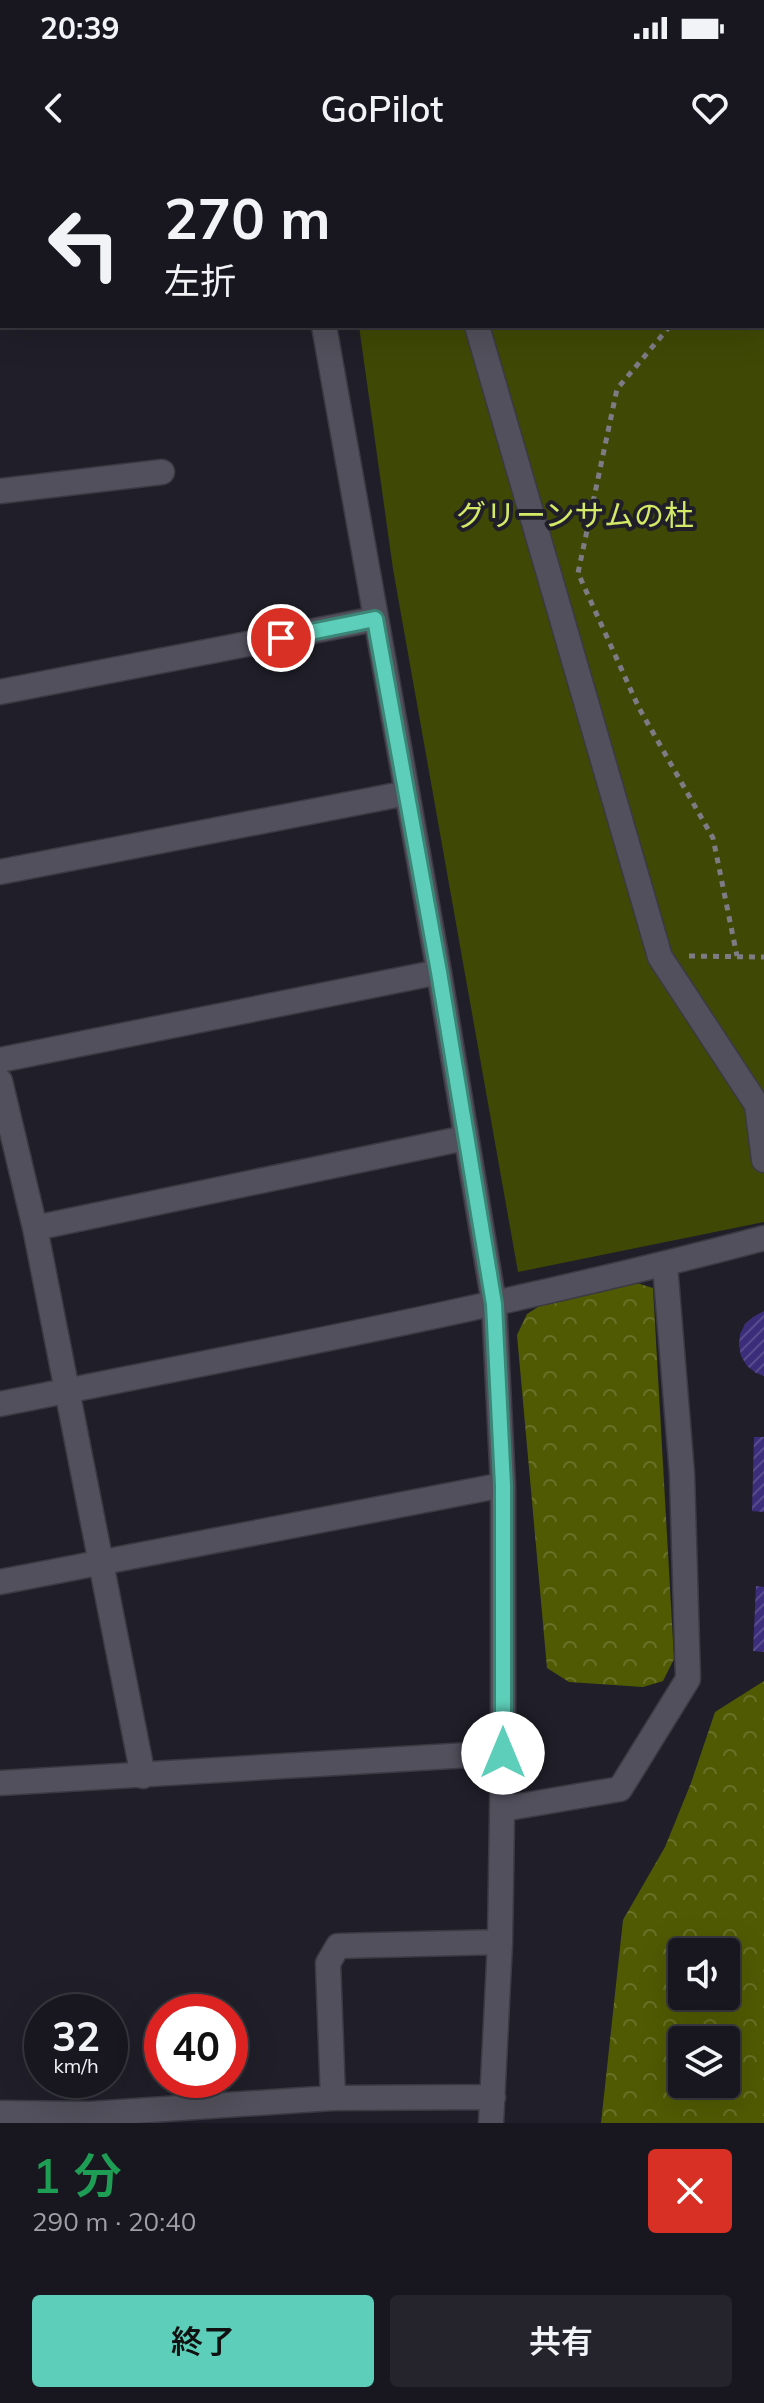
<!DOCTYPE html>
<html lang="ja">
<meta charset="utf-8">
<style>
body{margin:0;font-family:Mulish,"Noto Sans JP",sans-serif;background:#25242c;color:#f1f3f6;height:100vh;display:flex;flex-direction:column;font-size:30px;white-space:nowrap}
*{box-sizing:border-box;margin:0}
p{font-size:26px;color:#9f9fa4}
.icon{flex:none;width:44px;height:44px;fill:none;stroke:currentColor;stroke-width:2;stroke-linecap:round;stroke-linejoin:round}
.map{position:relative;height:1963px;overflow:hidden}
.sheet{display:flex;flex-direction:column;background:#18171f;flex:1}
.sheet>*{flex:none}
.banner{position:absolute;left:0px;top:0px;width:764px;height:168px;box-shadow:0 8px 32px #0002,0 0 0 2px #36363d;background:#18171f;color:#f1f3f6;overflow:hidden}
.tools{position:absolute;left:668px;top:1778px;display:grid;gap:16px}
.tools a{display:grid;place-items:center;width:72px;height:72px;border-radius:8px;background:#18171f;box-shadow:0 8px 32px #0002,0 0 0 2px #36363d;font-size:40px}
.speed{position:absolute;left:24px;top:1834px;display:flex;gap:16px;font-size:40px;font-weight:700;text-align:center}
.speed>*{display:grid;place-content:center;width:104px;height:104px;border-radius:50%;background:#18171f;box-shadow:0 8px 32px #0002,0 0 0 2px #36363d;line-height:1}
.speed small{font-size:20px;font-weight:400}
.speed .limit{border:12px solid #d22;background:#fff;color:#111}
.pin{position:absolute;display:grid;place-items:center;width:68px;height:68px;color:#fff;margin:-34px;border:4px solid #fff;border-radius:50%;box-shadow:0 2px 8px #0007}
.me{position:absolute;width:88px;margin:-44px;rotate:0deg;stroke-linejoin:round;filter:drop-shadow(0 0 6px #0008)}
.turn{display:flex;align-items:center;gap:28px;height:168px;padding:0 32px;font-size:36px}
.turn .icon{width:104px;height:104px;stroke-width:2.5}
.turn b{display:block;font-size:56px;line-height:68px}
.round{display:grid;place-items:center;flex:none;width:84px;height:84px;border-radius:8px;background:#25242c}
.headline{display:flex;align-items:center;justify-content:space-between;height:136px;padding:0 32px}
h1{font-size:48px;font-weight:600;line-height:60px;color:#1e9e55}
.primary-button{display:flex;gap:16px;margin-top:auto;padding:16px 32px}
.primary-button a{flex:1;height:92px;border-radius:8px;background:#5dceb9;color:#111;font-size:32px;font-weight:600;line-height:92px;text-align:center}
.primary-button a+a{background:#25242c;color:#f1f3f6}
.status{display:flex;justify-content:space-between;align-items:center;height:56px;padding:0 40px;background:#18171f;direction:ltr}
.status svg{height:22px;fill:currentColor}
header{display:flex;justify-content:space-between;align-items:center;height:104px;padding:0 32px;background:#18171f;font-size:36px;font-weight:600}
.map>svg:first-child{display:block}
.forest{fill:url(#forest-crowns);fill-rule:evenodd}
.garden{fill:#3f4805}
.building{fill:url(#building-hatch)}
.lines{fill:none;stroke-linecap:round;stroke-linejoin:round}
.minor-casing{stroke:#3b3a43;stroke-width:27}
.path{stroke:#7d7c85;stroke-width:5;stroke-dasharray:6 6;stroke-linecap:butt}
.minor{stroke:#51505c;stroke-width:24}
.route-casing{stroke:#3c8678;stroke-width:20}
.route{stroke:#5dceb9;stroke-width:14}
.labels{text-anchor:middle;dominant-baseline:central;stroke-width:8;stroke-linejoin:round;paint-order:stroke}
.park-label{font-size:30px;fill:#d4ea67;stroke:#201f29}
</style>
<div class="status"><b>20:39</b><svg viewBox="0 0 49 12"><path d="M0 12V9h3v3zM5 12V6h3v6zM10 12V3h3v9zM15 12V0h3v12zM26 1h20v11H26zM47 4h2v5h-2z"/></svg></div>
<header><svg class="icon" aria-label="back" viewBox="0 0 24 24"><path d="M15 5l-7 7 7 7"/></svg>GoPilot<svg class="icon" aria-label="heart" viewBox="0 0 24 24"><path d="M12 20l-8-8c-3-5 5-10 8-4 3-6 11-1 8 4z"/></svg></header>
<div class="map">
<svg width="764" height="1963" viewBox="0 0 764 1963">
<defs>
<pattern id="forest-crowns" width="20" height="18" patternUnits="userSpaceOnUse" patternTransform="scale(2)"><rect width="20" height="18" fill="#505a03"/><path d="M2 6a3 3 0 1 1 6 0M12 15a3 3 0 1 1 6 0" fill="none" stroke="#687127"/></pattern>
<pattern id="building-hatch" width="6" height="6" patternUnits="userSpaceOnUse" patternTransform="scale(2)"><rect width="6" height="6" fill="#3c2d7b"/><path d="M-1 1l2-2M0 6l6-6M5 7l2-2" fill="none" stroke="#574b8d"/></pattern>
</defs>
<rect width="100%" height="100%" fill="#201f29"/>
<path class="forest" d="M 637,1123 L 653,1128 L 674,1499 L 663,1521 L 643,1527 L 569,1522 L 547,1508 L 517,1175 L 527,1154 L 541,1145 Z
M 764,1521 L 764,1963 L 601,1963 L 623,1760 L 665,1687 L 691,1623 L 715,1552 ZM 682,1792 L 726,1792 L 726,1836 L 682,1836 ZM 682,1880 L 726,1880 L 726,1924 L 682,1924 Z"/>
<path class="garden" d="M 336,0 L 764,0 L 764,1062 L 518,1112 L 393,409 L 359,166 L 762,166 L 762,2 L 337,2 Z"/>
<path class="building" d="M 764,1151 L 764,1216 L 756,1213 L 747,1206 L 741,1196 L 739,1185 L 740,1174 L 745,1164 L 753,1157 Z
M 754,1277 L 764,1277 L 764,1352 L 752,1351 Z
M 756,1426 L 764,1427 L 764,1492 L 753,1491 Z"/>
<g class="lines">
<g class="minor-casing">
<path id="minor" d="M 295,0 L 296,2
M 428,0 L 429,2
M 164,2 L 188,0
M 0,65 L 2,65
M 324,166 L 439,812 L 494,1144 L 503,1325 L 503,1593 L 500,1782 L 491,1963
M 477,166 L 660,797 L 757,945 L 764,1000
M 0,331 L 162,312
M 0,532 L 375,459
M 0,712 L 407,633
M 0,900 L 439,812
M 0,921 L 35,1068 L 143,1616
M 35,1068 L 465,978
M 0,1244 C 256,1193 512,1145 764,1078
M 0,1422 L 503,1325
M 0,1623 L 503,1593
M 503,1649 L 620,1629 L 688,1519 L 682,1314 L 665,1105
M 333,1938 L 328,1803 L 338,1786 L 500,1782
M 0,1953 L 90,1954 L 333,1938 L 493,1937"/>
</g>
<path class="path" d="M 762,109 L 764,109
M 670,166 L 617,229 L 578,413 L 639,548 L 713,678 L 737,796
M 689,796 L 764,797"/>
<use href="#minor" class="minor"/>
</g>
<g class="lines">
<g class="route-casing">
<path id="route" d="M 281,478 L 375,459 L 439,812 L 494,1144 L 503,1325 L 503,1593"/>
</g>
<use href="#route" class="route"/>
</g>
<g class="labels">
<g class="park-label">
<text x="575" y="355">グリーンサムの杜</text>
</g>
</g>
</svg>
<div class="tools">
<a><svg class="icon" aria-label="sound" viewBox="0 0 24 24"><path d="M4 9h4l5-4v14l-5-4H4zM17 9q2 3 0 6"/></svg></a>
<a><svg class="icon" aria-label="layers" viewBox="0 0 24 24"><path d="M12 4l9 5-9 5-9-5zM3 14l9 5 9-5"/></svg></a>
</div>
<div class="speed"><div>32<small>km/h</small></div><div class="limit">40</div></div>
<div class="pin" style="left:281px;top:478px;background:#d93025"><svg class="icon" aria-label="arrive" viewBox="0 0 24 24"><path d="M6 21V4h12l-3 4 3 4H6"/></svg></div>
<svg class="me" style="left:503px;top:1593px" viewBox="-20 -20 40 40"><circle r="19" fill="#fff"/><path d="M0-13L10 11 0 6-10 11z" fill="#5dceb9"/></svg>
<div class="banner">
<div class="turn"><svg class="icon" aria-label="left" viewBox="0 0 24 24"><path d="M17 20v-9H6M10 6l-5 5 5 5"/></svg><div><b>270 m</b>左折</div></div>
</div>
</div>
<section class="sheet">
<div class="headline"><div><h1>1 分</h1><p>290 m · 20:40</p></div><a class="round" style="background:#d93025;color:#fff"><svg class="icon" aria-label="close" viewBox="0 0 24 24"><path d="M6 6l12 12M18 6L6 18"/></svg></a></div>
<div class="primary-button"><a>終了</a><a>共有</a></div>
</section>
